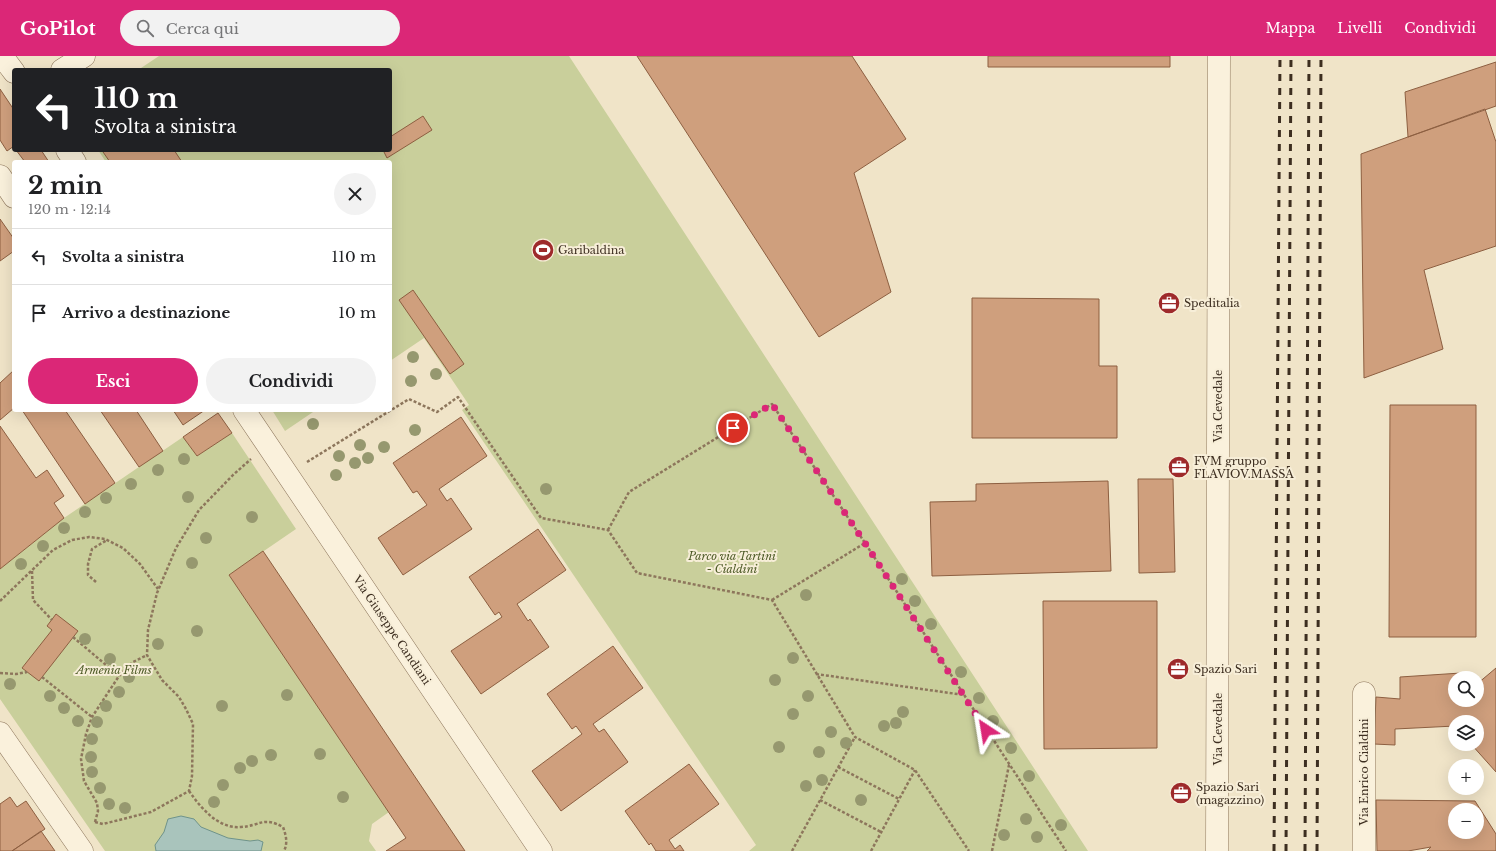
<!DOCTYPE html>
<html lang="it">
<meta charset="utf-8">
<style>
body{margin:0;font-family:"Libre Baskerville",serif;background:#f2f2f2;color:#202124;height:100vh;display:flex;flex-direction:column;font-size:15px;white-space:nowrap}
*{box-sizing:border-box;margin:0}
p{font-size:13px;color:#757577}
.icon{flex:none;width:22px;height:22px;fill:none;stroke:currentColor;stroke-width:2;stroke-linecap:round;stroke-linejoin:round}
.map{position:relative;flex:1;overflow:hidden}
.drawer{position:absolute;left:12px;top:104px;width:380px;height:252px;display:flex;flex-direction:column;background:#fff;border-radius:4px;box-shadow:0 4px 16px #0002}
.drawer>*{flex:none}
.hud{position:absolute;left:12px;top:12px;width:380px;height:84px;border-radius:4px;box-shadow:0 4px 16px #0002;background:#202124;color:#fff;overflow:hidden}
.controls{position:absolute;left:1448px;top:615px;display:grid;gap:8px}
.controls a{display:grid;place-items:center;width:36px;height:36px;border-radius:50%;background:#fff;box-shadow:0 4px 16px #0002;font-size:20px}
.pin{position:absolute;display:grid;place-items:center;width:34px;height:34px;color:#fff;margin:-17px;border:2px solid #fff;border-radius:50%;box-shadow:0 1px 4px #0007}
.me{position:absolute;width:44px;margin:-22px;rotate:327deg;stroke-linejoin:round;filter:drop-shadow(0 0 3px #0008)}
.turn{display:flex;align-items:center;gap:14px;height:84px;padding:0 16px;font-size:18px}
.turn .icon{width:52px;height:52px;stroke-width:2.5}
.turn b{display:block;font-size:28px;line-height:34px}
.round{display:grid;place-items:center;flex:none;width:42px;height:42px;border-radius:21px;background:#f2f2f2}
.summary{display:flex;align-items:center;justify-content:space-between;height:68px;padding:0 16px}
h1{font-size:24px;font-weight:800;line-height:30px}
.button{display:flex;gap:8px;margin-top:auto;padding:8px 16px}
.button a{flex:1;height:46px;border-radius:24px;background:#db2777;color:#fff;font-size:16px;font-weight:800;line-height:46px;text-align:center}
.button a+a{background:#f2f2f2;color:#202124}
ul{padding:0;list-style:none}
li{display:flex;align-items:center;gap:12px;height:56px;padding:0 16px;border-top:1px solid #e0e0e0}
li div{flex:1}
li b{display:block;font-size:15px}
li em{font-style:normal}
header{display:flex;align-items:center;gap:24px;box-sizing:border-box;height:56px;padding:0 20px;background:#db2777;color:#fff}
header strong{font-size:19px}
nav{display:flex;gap:22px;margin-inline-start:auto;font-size:14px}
.search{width:280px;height:36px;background:#f2f2f2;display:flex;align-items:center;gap:10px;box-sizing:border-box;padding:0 14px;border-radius:22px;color:#757577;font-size:15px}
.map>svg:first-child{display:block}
.green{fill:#c9cf9b}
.water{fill:#a9c4bc;stroke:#6f938a}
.building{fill:#cf9f7d;stroke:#8d5f41;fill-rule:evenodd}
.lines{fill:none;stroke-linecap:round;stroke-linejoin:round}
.minor-casing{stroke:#8d765c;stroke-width:23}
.path{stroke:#8d765c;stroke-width:2.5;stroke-dasharray:3 2;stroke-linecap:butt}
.minor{stroke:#faf1dc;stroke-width:22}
.rail{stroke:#3d2e20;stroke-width:3;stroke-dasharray:7 7;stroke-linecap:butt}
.tree{fill:#96986f}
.route{stroke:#db2777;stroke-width:7;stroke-dasharray:0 12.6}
.labels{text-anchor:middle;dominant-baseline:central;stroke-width:4;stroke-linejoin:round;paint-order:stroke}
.poi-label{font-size:11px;fill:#3d2e20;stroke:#f7eed8;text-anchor:start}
.street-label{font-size:11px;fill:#3d2e20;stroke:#f7eed8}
.park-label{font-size:11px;font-style:italic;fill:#4d5a26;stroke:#f7eed8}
</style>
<header>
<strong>GoPilot</strong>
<div class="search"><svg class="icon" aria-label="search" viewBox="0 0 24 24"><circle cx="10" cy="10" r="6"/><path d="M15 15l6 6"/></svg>Cerca qui</div>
<nav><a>Mappa</a><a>Livelli</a><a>Condividi</a></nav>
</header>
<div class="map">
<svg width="1496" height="795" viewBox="0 0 1496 795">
<rect width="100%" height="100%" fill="#f0e4c8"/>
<path class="green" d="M 159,0 L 569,0 L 1088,795 L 749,795 L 756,789 L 462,354 L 469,349 L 424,282 L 390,305 L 390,106 L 106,106 L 98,94 L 390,94 L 390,14 L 138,14 Z
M 272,354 L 316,354 L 285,375 Z
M 232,377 L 296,473 L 229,519 L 389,756 L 372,768 L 369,785 L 376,795 L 105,795 L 0,643 L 0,513 L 64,462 L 183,381 L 197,400 Z"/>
<path class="water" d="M 181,760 L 194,763 L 201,771 L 228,782 L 250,785 L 258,784 L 263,786 L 261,795 L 156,795 L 155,789 L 164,776 L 168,763 Z"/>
<path class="building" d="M 637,0 L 852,0 L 906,83 L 854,117 L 891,236 L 819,281 Z
M 988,0 L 1170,0 L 1170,11 L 988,11 Z
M 1496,6 L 1496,50 L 1408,81 L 1405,36 Z
M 0,33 L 14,54 L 14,90 L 7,95 L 0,84 Z
M 1485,53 L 1496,86 L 1496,190 L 1424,214 L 1443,293 L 1364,322 L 1361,98 Z
M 423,60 L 432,74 L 387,102 L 383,94 L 390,94 L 390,81 Z
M 16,94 L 41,94 L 49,106 L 25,106 Z
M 106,94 L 174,94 L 182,106 L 110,106 L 103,96 Z
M 0,163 L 14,183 L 14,195 L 0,205 Z
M 413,234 L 464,308 L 450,318 L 399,244 Z
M 972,242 L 1099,243 L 1099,310 L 1117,310 L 1117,382 L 972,382 Z
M 14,314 L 14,352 L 0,364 L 0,327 Z
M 1390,349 L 1476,349 L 1476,581 L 1389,581 Z
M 22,354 L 65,354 L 115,427 L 85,448 Z
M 100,354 L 136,354 L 163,395 L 139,411 Z
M 173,354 L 205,354 L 183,369 Z
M 218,357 L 232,377 L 197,400 L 183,381 Z
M 461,361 L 487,400 L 439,433 L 447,445 L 451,442 L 472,473 L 403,519 L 378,482 L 427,449 L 417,435 L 413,437 L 393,407 Z
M 0,370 L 36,422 L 47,414 L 64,440 L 54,447 L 64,462 L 0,513 Z
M 1138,423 L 1173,423 L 1175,516 L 1139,517 Z
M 1108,425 L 1111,515 L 932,520 L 930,446 L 976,445 L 976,428 Z
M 538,473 L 566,514 L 517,548 L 528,565 L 530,563 L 549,591 L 481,638 L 451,595 L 502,561 L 499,556 L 495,559 L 469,521 Z
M 263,495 L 465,795 L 386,795 L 406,782 L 229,519 Z
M 1043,545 L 1157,545 L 1157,692 L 1044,693 Z
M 56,558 L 78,575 L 39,625 L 22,612 L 52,574 L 47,570 Z
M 613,590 L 643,632 L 593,668 L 599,676 L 604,673 L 628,706 L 561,755 L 532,715 L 582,678 L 576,670 L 572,673 L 547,638 Z
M 1496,612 L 1496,716 L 1471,688 L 1477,688 L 1477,666 L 1455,666 L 1455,670 L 1395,673 L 1395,689 L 1374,688 L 1376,641 L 1400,643 L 1400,621 L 1461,617 L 1462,622 L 1455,622 L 1455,644 L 1477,644 L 1477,628 Z
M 689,708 L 719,748 L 669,784 L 675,793 L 680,789 L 684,795 L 656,795 L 651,787 L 649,789 L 625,755 Z
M 10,741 L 17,751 L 26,745 L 45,773 L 12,795 L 0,795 L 0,748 Z
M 1376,744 L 1475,745 L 1496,778 L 1496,795 L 1427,795 L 1431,791 L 1408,795 L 1377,795 ZM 1455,754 L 1477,754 L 1477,776 L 1455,776 Z
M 41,775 L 55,795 L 12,795 Z"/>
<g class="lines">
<g class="minor-casing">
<path id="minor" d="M 2,0 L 14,16
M 62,14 L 84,0
M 67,94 L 75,106
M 0,120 L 14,141
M 244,354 L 541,795
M 1364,637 L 1364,795
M 0,677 L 82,795
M 1217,795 L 1219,0"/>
</g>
<path class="path" d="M 307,406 L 409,343 L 437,356 L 458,341 L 541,462 L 608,474 L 637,517 L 772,544 L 855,681 L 915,714 L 969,795
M 608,474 L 629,436 L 772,348 L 865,487 L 1066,795
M 32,515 L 33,544 L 52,564
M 96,526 L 88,519 L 88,508 L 92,493 L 107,484
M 772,544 L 865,487
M 0,545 L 53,494 L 72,484 L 89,481 L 105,483 L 123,492 L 140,508 L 158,533
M 73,581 L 119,620
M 0,617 L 16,618 L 27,616
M 816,618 L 964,639
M 42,621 L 92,661
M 838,711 L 899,743
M 189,735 C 201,752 218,773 241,771 C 260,770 263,760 283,771 C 286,779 288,787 284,795
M 820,744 L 881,776
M 95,766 L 103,768 L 151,756 L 189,735 L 192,720 L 193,668 L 186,653 L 179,641 L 162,624 L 147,599 L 148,574 L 157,537 L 176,492 L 199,454 L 233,419 L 251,403
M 95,766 L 98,755 L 97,747 L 84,725 L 81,703 L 86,678 L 92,661 L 119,620 L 133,606 L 147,599
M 792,795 L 855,681
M 871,795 L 915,714
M 992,795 L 1009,709"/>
<use href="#minor" class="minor"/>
<path class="rail" d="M 1274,795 L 1280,0
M 1286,795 L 1291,0
M 1305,795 L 1309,0
M 1317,795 L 1321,0"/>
</g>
<g class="tree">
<circle cx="413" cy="301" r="6"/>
<circle cx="436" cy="318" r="6"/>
<circle cx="411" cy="325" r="6"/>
<circle cx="313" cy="368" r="6"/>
<circle cx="415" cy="374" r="6"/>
<circle cx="360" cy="389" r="6"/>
<circle cx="384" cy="391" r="6"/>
<circle cx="339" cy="400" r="6"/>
<circle cx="368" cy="402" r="6"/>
<circle cx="184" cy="403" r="6"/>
<circle cx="355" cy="407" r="6"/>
<circle cx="158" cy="414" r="6"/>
<circle cx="336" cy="419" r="6"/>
<circle cx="131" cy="428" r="6"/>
<circle cx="546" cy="433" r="6"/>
<circle cx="188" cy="441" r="6"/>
<circle cx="106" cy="442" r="6"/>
<circle cx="85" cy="456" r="6"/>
<circle cx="252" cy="461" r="6"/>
<circle cx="64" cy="472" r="6"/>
<circle cx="206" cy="482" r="6"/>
<circle cx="43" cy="490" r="6"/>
<circle cx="192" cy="507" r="6"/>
<circle cx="21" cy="508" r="6"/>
<circle cx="902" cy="523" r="6"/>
<circle cx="806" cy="539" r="6"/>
<circle cx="915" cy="545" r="6"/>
<circle cx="931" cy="568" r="6"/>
<circle cx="197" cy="575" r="6"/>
<circle cx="85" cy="583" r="6"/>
<circle cx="158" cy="588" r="6"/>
<circle cx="793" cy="602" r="6"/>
<circle cx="110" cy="603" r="6"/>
<circle cx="961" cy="616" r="6"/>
<circle cx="129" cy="621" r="6"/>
<circle cx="775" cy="624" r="6"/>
<circle cx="10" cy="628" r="6"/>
<circle cx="119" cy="636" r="6"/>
<circle cx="287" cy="639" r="6"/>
<circle cx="50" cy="640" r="6"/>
<circle cx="808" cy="640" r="6"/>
<circle cx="979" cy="642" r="6"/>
<circle cx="106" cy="650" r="6"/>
<circle cx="222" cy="650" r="6"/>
<circle cx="64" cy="652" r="6"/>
<circle cx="903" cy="656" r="6"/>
<circle cx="793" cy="658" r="6"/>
<circle cx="78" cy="665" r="6"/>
<circle cx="993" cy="665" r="6"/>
<circle cx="97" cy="666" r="6"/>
<circle cx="896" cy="667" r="6"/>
<circle cx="884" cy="670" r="6"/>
<circle cx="831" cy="676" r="6"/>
<circle cx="92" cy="683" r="6"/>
<circle cx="846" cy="687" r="6"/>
<circle cx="779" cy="691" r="6"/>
<circle cx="1011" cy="692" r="6"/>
<circle cx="819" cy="696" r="6"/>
<circle cx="320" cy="698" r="6"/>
<circle cx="271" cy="699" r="6"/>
<circle cx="91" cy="701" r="6"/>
<circle cx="252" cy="705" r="6"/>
<circle cx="240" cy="712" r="6"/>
<circle cx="92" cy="716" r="6"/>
<circle cx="1029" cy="720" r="6"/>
<circle cx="822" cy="724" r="6"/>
<circle cx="223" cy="729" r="6"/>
<circle cx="806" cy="730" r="6"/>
<circle cx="100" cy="732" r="6"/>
<circle cx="343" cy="741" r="6"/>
<circle cx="861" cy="744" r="6"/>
<circle cx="214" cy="746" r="6"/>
<circle cx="109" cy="748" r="6"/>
<circle cx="125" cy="752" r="6"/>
<circle cx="1026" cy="763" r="6"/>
<circle cx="1061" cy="769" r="6"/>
<circle cx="1004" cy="779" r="6"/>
<circle cx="1037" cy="781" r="6"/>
</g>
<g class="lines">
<path class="route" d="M 733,372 L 772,348 L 865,487 L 986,674"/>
</g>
<defs>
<g id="stadium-disc" transform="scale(1.15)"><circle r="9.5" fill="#9e2a2b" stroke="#f7eed8"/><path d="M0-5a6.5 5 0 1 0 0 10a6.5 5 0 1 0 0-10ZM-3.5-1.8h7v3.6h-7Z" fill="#fff"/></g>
<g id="office-disc" transform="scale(1.15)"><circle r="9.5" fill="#9e2a2b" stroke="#f7eed8"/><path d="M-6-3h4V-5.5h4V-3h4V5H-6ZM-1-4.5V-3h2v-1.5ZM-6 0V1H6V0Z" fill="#fff"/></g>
</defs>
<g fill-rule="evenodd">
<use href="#stadium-disc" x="543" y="194"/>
<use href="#office-disc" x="1169" y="247"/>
<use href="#office-disc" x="1179" y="411"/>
<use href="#office-disc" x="1178" y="613"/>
<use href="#office-disc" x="1181" y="737"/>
</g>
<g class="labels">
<g class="poi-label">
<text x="558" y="194">Garibaldina</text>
<text x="1184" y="247">Speditalia</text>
<text x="1194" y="405">FVM gruppo<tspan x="1194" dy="13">FLAVIOV.MASSA</tspan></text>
<text x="1194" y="613">Spazio Sari</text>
<text x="1196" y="731">Spazio Sari<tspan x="1196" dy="13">(magazzino)</tspan></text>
</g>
<g class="street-label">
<text transform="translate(1218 350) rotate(-90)">Via Cevedale</text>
<text transform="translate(392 574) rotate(56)">Via Giuseppe Candiani</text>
<text transform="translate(1218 673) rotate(-90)">Via Cevedale</text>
<text transform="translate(1364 716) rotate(-90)">Via Enrico Cialdini</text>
</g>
<g class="park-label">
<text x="732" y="500">Parco via Tartini<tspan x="732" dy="13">- Cialdini</tspan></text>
<text x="114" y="614">Armenia Films</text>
</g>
</g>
</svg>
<div class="controls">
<a><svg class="icon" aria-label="search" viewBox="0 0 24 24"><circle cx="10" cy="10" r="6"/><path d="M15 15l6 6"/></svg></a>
<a><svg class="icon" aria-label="layers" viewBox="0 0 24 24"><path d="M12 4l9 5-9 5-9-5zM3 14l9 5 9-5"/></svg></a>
<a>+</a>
<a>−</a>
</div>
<div class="pin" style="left:733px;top:372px;background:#d93025"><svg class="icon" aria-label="arrive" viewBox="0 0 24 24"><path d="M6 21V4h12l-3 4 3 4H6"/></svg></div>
<svg class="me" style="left:986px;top:674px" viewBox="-20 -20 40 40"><path d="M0-17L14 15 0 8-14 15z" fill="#db2777" stroke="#fff" stroke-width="4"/></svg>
<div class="hud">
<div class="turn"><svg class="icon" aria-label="left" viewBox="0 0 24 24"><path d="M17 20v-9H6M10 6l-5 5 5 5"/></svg><div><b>110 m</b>Svolta a sinistra</div></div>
</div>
<section class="drawer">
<div class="summary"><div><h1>2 min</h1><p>120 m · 12:14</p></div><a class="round"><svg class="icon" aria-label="close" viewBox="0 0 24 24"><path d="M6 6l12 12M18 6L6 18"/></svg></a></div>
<ul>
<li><svg class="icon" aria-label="left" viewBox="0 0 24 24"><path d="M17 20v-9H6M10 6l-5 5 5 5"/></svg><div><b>Svolta a sinistra</b></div><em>110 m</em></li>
<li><svg class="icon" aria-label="arrive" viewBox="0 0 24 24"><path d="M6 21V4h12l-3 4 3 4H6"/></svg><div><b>Arrivo a destinazione</b></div><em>10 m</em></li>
</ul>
<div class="button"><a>Esci</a><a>Condividi</a></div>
</section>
</div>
